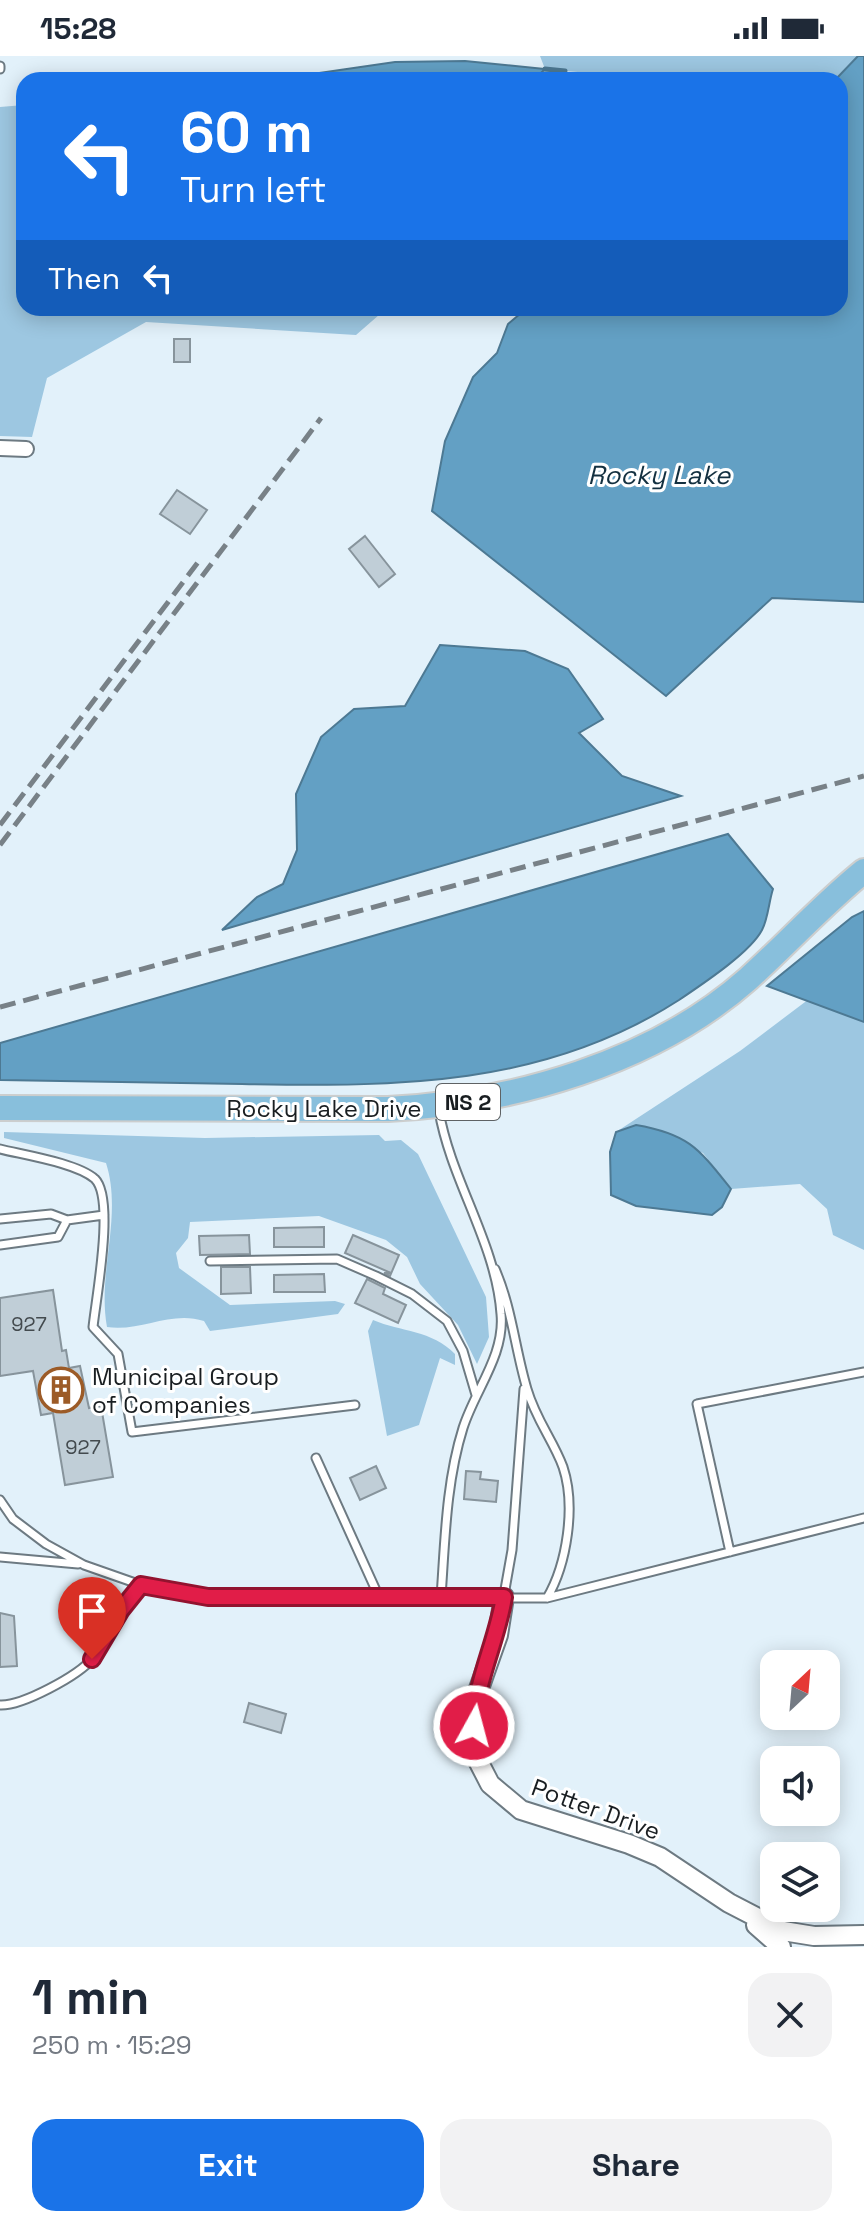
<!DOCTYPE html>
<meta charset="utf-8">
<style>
body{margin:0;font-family:"Space Grotesk",sans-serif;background:#f2f2f3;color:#1f2937;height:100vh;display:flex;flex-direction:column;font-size:30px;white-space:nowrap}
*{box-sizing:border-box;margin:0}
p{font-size:26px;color:#747a83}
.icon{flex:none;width:44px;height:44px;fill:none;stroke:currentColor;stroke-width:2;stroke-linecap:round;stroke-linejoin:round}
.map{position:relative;height:1891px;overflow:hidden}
.drawer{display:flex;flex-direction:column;background:#fff;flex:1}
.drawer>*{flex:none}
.banner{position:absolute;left:16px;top:16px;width:832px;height:244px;border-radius:24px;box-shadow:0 4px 20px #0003;background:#1a73e8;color:#fff;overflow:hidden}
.needle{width:52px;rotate:26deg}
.fabs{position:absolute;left:760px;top:1594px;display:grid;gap:16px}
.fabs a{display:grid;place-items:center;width:80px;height:80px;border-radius:16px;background:#fff;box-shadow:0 4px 20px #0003;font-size:40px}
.pin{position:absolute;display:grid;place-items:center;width:68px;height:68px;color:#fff;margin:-82px -34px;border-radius:50% 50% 50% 0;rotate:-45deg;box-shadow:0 0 8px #0007}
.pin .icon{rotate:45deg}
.me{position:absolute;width:88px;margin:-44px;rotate:7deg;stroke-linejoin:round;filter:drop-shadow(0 0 6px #0008)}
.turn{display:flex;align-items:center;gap:28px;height:168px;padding:0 32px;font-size:36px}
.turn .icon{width:104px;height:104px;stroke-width:2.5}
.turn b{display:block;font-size:56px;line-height:68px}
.then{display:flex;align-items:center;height:76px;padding:0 32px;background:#0003;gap:16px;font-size:30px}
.round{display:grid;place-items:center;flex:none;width:84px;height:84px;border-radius:24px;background:#f2f2f3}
.summary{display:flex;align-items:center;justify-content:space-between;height:136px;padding:0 32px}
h1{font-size:48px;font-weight:800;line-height:60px}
.button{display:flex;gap:16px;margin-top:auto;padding:16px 32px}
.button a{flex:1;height:92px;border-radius:24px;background:#1a73e8;color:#fff;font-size:32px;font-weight:800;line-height:92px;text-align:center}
.button a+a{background:#f2f2f3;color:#1f2937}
.status{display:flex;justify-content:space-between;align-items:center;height:56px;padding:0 40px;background:#fff;direction:ltr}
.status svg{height:22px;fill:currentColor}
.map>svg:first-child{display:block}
.green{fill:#9dc7e1}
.water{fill:#63a0c4;stroke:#4d7993;stroke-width:2}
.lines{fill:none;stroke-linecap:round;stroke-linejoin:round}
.stream{stroke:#4d7993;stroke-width:5}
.building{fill:#c0ced7;stroke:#87949c;stroke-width:2}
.service-casing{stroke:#6d7a82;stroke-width:11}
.minor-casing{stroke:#6d7a82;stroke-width:18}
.tertiary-casing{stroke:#6d7a82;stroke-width:22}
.primary-casing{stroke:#cccece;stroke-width:28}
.service{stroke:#fff;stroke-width:7}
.minor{stroke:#fff;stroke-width:14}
.tertiary{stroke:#fff;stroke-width:18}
.primary{stroke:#88bfdc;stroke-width:24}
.rail{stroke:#788187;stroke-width:5;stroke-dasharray:16 8;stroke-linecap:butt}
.route-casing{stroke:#92132f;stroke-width:20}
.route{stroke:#e11d48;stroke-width:14}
.labels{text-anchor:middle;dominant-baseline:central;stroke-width:6;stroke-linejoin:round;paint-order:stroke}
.number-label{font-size:20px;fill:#434a4e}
.shield{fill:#fff;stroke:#5e6264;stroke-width:2}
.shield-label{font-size:22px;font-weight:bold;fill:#191e21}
.street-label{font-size:24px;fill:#191e21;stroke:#fff}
.poi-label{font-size:24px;fill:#191e21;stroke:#fff;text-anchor:start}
.water-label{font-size:26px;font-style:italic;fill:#133040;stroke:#fff}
</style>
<div class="status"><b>15:28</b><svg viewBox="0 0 49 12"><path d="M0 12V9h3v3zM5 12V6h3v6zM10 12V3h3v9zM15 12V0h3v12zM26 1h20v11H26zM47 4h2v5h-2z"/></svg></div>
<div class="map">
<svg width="864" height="1891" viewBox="0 0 864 1891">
<rect width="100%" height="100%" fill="#e2f1fa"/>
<path class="green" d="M 540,0 L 858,0 L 835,24 L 679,24 L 565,15 L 565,24 L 534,24 L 545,13 Z
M 24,49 L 24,252 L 387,252 L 356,279 L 146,266 L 47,322 L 32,381 L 0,380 L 0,51 Z
M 809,943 L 864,966 L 864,1194 L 833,1179 L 827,1153 L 800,1128 L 731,1133 L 703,1097 L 636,1069 L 616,1076 L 740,995 Z
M 4,1076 L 205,1082 L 379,1079 L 385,1085 L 401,1084 L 418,1098 L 486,1241 L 489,1281 L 477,1308 L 458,1269 L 420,1228 L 407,1201 L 386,1184 L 319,1160 L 190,1166 L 188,1182 L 176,1197 L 179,1212 L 230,1249 L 335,1245 L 345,1248 L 338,1258 L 210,1275 L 204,1265 C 171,1254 141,1276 107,1271 C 97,1217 123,1160 106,1107 L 4,1082 Z
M 373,1264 C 401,1276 432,1274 455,1298 L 455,1309 L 440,1302 L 419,1369 L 387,1380 L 368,1275 Z"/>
<path class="water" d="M 858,0 L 864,0 L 864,546 L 772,542 L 666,640 L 432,455 L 445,385 L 473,321 L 497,297 L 508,268 L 527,252 L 840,252 L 840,24 L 835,24 Z
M 465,5 L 545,13 L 534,24 L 271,24 L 395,6 Z
M 440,589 L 525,595 L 568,613 L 603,663 L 579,677 L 622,720 L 681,740 L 222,874 L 257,841 L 283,828 L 297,794 L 296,738 L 321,681 L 354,653 L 405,650 Z
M 728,778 L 773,833 C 769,845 768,863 762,874 C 750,897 701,929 679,944 C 544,1031 397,1031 242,1028 C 161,1027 81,1025 0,1024 L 0,987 Z
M 864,855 L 864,966 L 767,930 L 852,861 Z
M 636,1069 C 689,1078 699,1093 731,1133 L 722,1151 L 712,1159 L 636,1150 L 611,1139 L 610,1096 L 616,1076 Z"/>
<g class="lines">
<path class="stream" d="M 545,13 L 565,15"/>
</g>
<path class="building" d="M 174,283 L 190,283 L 190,306 L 174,306 Z
M 177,434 L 207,454 L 190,478 L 160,458 Z
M 365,480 L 395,518 L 379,531 L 349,493 Z
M 324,1171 L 324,1191 L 274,1191 L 274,1172 Z
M 249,1179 L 250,1198 L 200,1199 L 199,1180 Z
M 353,1179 L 399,1199 L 390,1220 L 384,1217 L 391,1217 L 345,1197 Z
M 221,1211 L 250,1211 L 251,1237 L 221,1238 Z
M 324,1218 L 325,1236 L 274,1236 L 274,1219 Z
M 367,1223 L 385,1232 L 383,1238 L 406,1249 L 398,1267 L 355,1247 Z
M 53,1234 L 62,1295 L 66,1294 L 69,1312 L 80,1310 L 89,1352 L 101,1350 L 113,1421 L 65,1429 L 53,1357 L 41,1359 L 33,1315 L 0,1320 L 0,1242 Z
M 376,1410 L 386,1432 L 360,1444 L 350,1422 Z
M 466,1415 L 481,1416 L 480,1423 L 498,1425 L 496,1446 L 464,1443 Z
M 0,1557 L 14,1560 L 17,1610 L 0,1611 Z
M 249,1647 L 286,1658 L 281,1677 L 244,1666 Z"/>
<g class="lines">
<g class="service-casing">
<path id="service" d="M 0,13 L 0,10
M 439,1055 C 451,1125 496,1187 501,1258 C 505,1299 475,1334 463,1372 C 446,1426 445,1485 441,1541
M 0,1093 C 24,1099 77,1107 95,1123 C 115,1143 96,1242 93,1271 L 118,1298 L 132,1376 L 355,1349
M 0,1163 L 51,1158 L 67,1164 L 104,1159
M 0,1189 L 58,1181 L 67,1164
M 210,1205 L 337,1203 L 376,1220 L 412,1238 L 447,1265 L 463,1295 L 476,1339
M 495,1213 C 512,1252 515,1293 527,1333 C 536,1364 553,1384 563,1411 C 576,1450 567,1508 547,1542
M 316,1402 L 379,1541
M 0,1444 L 13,1463 L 46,1488 L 84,1509 L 141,1529 L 208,1541 L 547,1542 L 864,1462
M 730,1496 L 697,1348 L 864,1316
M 0,1501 L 78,1508
M 504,1539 L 512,1494 L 524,1333
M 0,1649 C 22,1650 78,1620 93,1602 C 110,1580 121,1553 141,1529"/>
</g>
<g class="minor-casing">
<path id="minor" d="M 0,392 L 26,393"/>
</g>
<g class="tertiary-casing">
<path id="tertiary" d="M 504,1541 L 498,1579 L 475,1644 L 474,1697 L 490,1728 L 521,1754 L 629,1788 L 660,1801 L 729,1847 L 783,1875 L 814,1880 L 864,1879
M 756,1869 L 781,1891"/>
</g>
<g class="primary-casing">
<path id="primary" d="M 0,1052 L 388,1053 C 512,1047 653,1007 748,923 C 788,887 823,848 864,815"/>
</g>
<use href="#service" class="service"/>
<use href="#minor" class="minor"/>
<use href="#tertiary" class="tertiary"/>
<use href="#primary" class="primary"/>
<path class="rail" d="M 0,769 L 202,501
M 0,789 L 321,362
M 0,951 L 864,720"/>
</g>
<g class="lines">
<g class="route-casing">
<path id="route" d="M 92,1603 L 121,1554 L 141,1529 L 208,1541 L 504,1541 C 497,1585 475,1626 474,1670"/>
</g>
<use href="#route" class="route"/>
</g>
<defs>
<g id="building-ring" transform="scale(2.3)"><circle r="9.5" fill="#fff" stroke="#9c5b27" stroke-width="1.5"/><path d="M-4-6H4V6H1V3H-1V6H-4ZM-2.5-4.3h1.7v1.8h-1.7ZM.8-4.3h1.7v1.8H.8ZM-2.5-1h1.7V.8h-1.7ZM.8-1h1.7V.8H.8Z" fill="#9c5b27"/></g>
</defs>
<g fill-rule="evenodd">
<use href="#building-ring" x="61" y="1334"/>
</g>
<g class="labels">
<g class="number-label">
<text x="29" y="1268">927</text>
<text x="83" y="1391">927</text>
</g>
<rect class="shield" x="436" y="1028" width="64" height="36" rx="6"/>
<g class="shield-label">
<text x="468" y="1046">NS 2</text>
</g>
<g class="street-label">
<text x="324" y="1052">Rocky Lake Drive</text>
<text transform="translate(596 1753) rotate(20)">Potter Drive</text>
</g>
<g class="poi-label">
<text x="92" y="1320">Municipal Group<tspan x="92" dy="28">of Companies</tspan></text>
</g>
<g class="water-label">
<text x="659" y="419">Rocky Lake</text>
</g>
</g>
</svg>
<div class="fabs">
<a><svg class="needle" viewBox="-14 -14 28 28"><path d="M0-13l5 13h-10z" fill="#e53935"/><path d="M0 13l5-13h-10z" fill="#747a83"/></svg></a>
<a><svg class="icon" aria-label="sound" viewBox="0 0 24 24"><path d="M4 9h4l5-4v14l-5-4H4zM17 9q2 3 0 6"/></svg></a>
<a><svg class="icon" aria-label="layers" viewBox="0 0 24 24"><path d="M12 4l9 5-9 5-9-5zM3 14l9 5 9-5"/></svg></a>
</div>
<div class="pin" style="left:92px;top:1603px;background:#d93025"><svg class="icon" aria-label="arrive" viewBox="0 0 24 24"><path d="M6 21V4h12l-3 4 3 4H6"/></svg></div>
<svg class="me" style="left:474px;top:1670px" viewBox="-20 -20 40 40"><circle r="17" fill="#e11d48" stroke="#fff" stroke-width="3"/><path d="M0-11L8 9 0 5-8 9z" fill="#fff"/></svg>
<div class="banner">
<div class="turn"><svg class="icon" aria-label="left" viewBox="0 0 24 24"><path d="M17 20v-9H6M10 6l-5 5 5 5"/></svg><div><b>60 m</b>Turn left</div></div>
<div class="then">Then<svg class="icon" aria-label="left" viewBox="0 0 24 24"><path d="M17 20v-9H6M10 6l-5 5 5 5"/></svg></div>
</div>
</div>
<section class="drawer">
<div class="summary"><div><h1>1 min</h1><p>250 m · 15:29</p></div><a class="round"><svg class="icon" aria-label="close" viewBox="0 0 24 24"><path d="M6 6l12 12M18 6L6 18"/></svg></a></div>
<div class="button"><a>Exit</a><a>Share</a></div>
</section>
